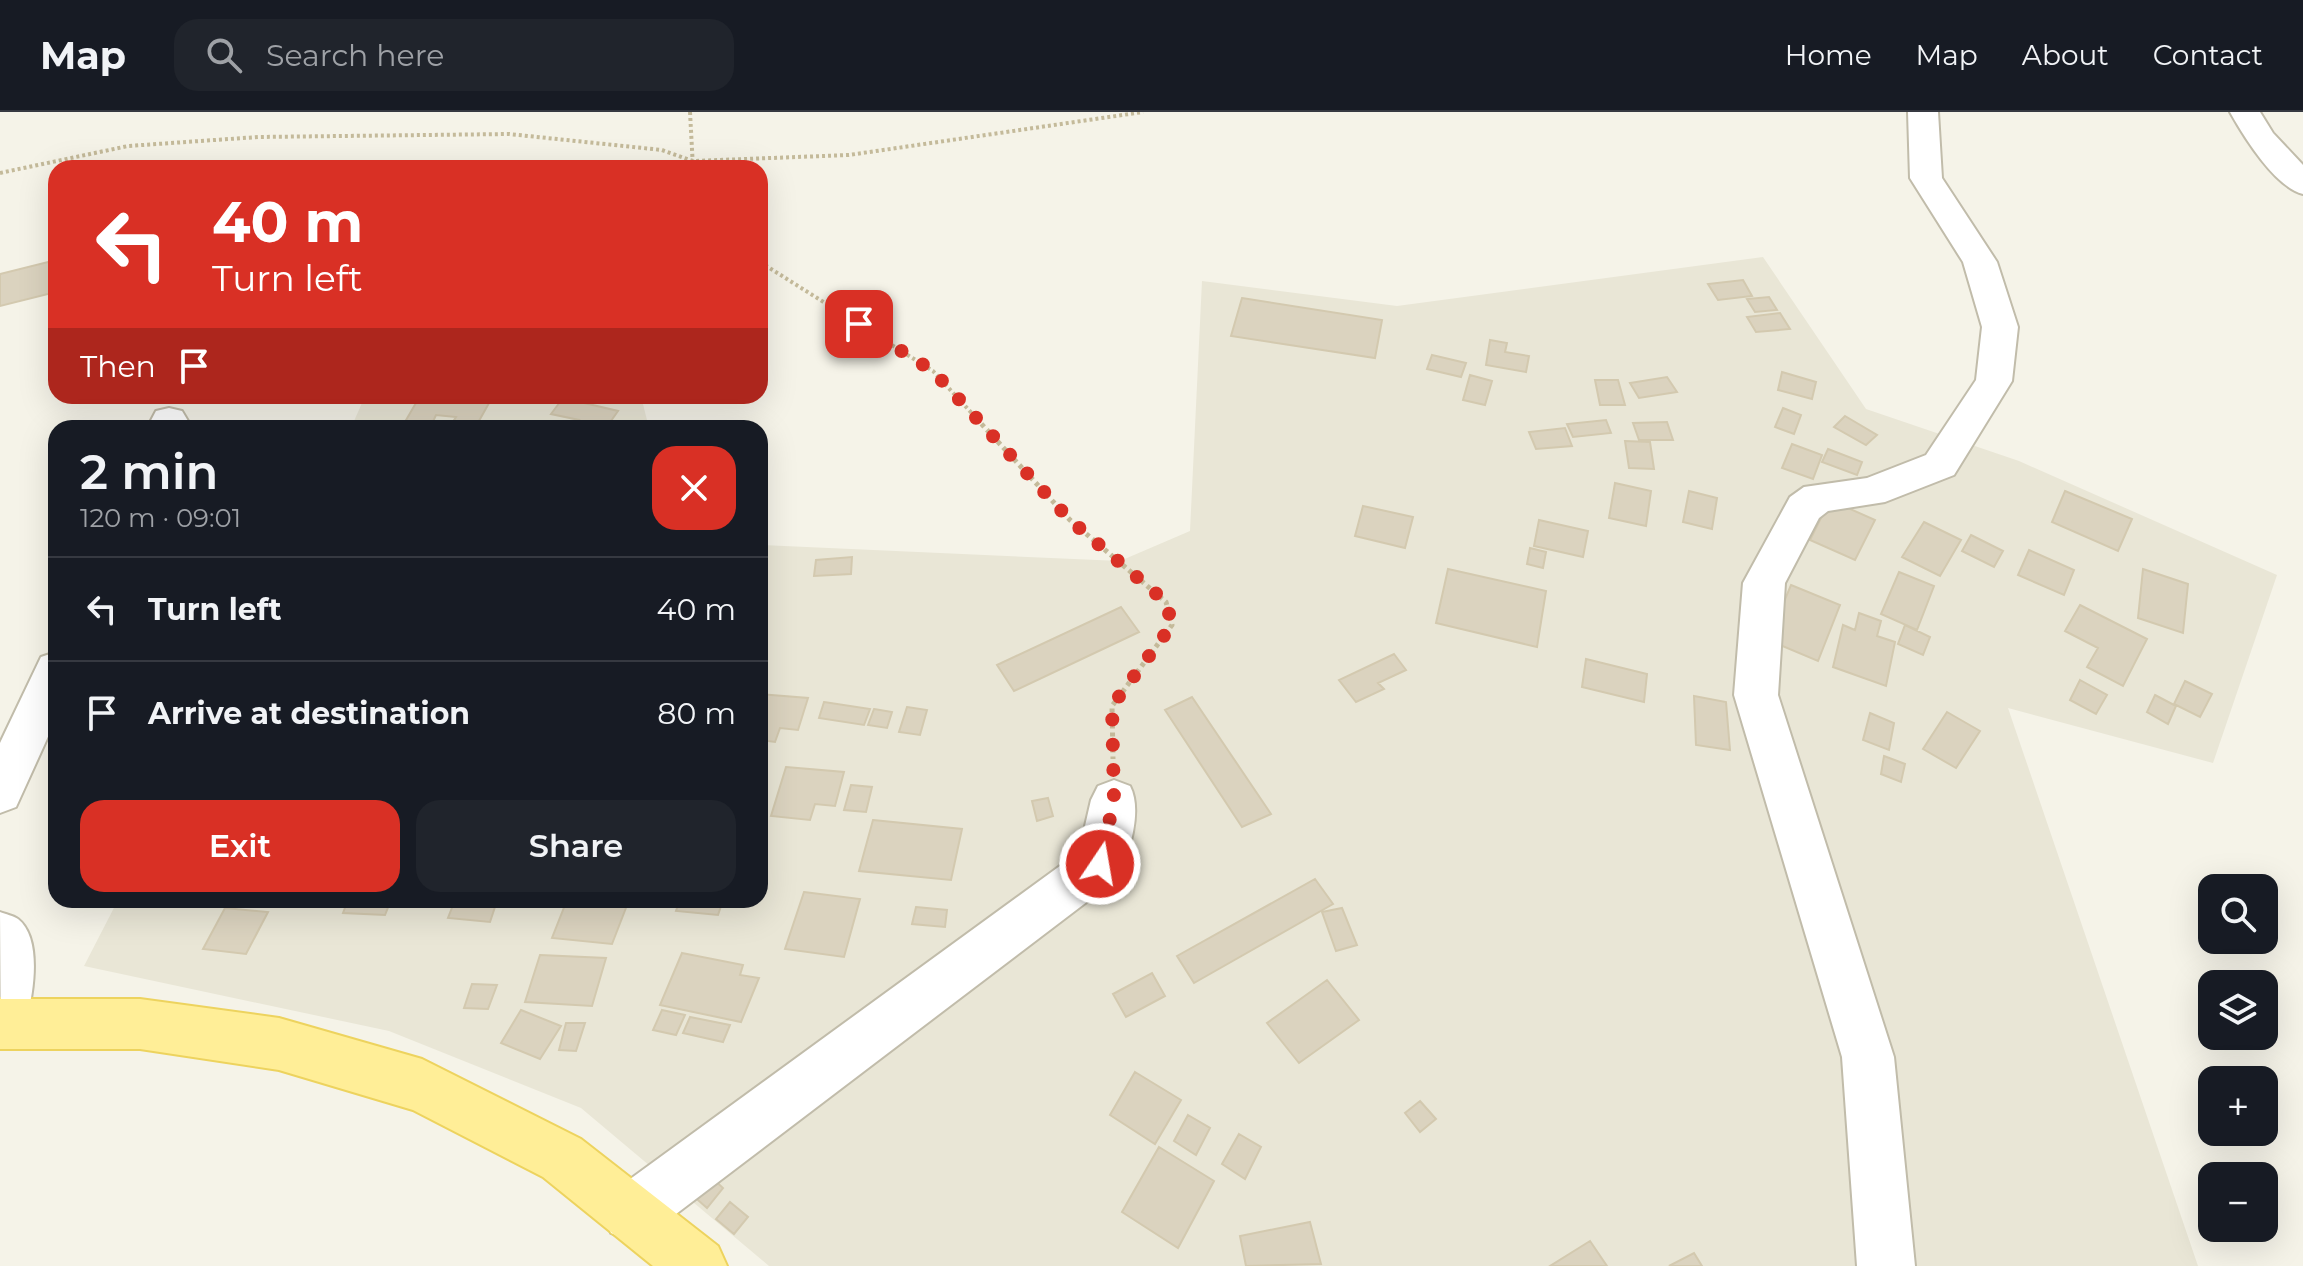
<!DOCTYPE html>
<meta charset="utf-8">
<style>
body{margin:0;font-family:Montserrat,sans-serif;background:#20242c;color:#f1f3f6;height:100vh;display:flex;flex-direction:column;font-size:30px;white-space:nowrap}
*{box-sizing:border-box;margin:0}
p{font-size:26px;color:#9ea1a6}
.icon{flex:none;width:44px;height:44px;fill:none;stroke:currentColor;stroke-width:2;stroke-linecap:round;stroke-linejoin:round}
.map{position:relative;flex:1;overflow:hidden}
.drawer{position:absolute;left:48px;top:308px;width:720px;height:488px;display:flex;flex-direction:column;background:#171b24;border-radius:24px;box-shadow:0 8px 32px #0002}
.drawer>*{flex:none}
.guide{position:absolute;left:48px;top:48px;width:720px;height:244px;border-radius:24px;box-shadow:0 8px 32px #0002;background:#d93025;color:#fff;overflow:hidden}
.tools{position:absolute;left:2198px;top:762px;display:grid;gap:16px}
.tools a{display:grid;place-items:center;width:80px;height:80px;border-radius:16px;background:#171b24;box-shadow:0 8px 32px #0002;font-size:40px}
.pin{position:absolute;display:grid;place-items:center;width:68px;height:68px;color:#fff;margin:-34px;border-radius:16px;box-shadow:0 4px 12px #0006}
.me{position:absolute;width:88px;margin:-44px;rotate:12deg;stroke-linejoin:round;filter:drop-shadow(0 0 6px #0008)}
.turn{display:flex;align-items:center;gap:28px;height:168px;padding:0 32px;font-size:36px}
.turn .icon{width:104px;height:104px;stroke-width:2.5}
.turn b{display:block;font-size:56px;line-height:68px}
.then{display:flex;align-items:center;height:76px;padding:0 32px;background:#0003;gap:16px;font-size:30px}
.round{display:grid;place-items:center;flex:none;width:84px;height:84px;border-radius:24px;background:#20242c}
.head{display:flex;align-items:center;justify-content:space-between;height:136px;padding:0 32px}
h1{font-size:48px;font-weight:600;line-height:60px}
.cta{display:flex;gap:16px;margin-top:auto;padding:16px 32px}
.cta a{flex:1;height:92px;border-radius:24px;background:#d93025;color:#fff;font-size:32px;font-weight:600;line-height:92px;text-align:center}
.cta a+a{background:#20242c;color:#f1f3f6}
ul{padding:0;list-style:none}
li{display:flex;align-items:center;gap:24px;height:104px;padding:0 32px;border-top:2px solid #363941}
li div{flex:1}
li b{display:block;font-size:30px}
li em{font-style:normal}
header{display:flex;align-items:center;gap:48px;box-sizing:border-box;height:112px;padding:0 40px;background:#171b24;border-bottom:2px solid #363941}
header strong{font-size:38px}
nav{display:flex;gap:44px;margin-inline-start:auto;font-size:28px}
.search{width:560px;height:72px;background:#20242c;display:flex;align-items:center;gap:20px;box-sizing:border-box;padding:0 28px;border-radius:24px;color:#9ea1a6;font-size:30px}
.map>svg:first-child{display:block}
.residential{fill:#e9e6d6}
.building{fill:#dbd3bf;stroke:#d3c9af;stroke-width:2}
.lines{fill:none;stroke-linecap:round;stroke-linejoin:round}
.minor-casing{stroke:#c1bcaa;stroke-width:4}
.major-casing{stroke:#edd35e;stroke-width:4}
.path-far1{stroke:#c4ba9a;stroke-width:4;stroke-dasharray:3 3;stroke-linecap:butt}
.path{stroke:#c4ba9a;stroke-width:5;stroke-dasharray:4 4;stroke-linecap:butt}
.minor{fill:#fff;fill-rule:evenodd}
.major{fill:#ffee97;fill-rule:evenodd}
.route{stroke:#d93025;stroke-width:14;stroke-dasharray:0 25.2}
</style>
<header>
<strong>Map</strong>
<div class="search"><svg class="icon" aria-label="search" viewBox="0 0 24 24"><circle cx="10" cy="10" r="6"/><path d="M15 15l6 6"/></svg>Search here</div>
<nav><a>Home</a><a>Map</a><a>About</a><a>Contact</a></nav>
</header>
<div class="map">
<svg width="2303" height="1154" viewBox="0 0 2303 1154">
<rect width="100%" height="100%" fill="#f5f3e8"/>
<path class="residential" d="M 1763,145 L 1866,297 L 2019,349 L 2277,463 L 2213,651 L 2008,596 L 2198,1154 L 769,1154 L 581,996 L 389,919 L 84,854 L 118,788 L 760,788 L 760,433 L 1120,449 L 1190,419 L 1202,169 L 1397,194 Z
M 365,284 L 641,284 L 649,316 L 351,316 Z"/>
<path class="building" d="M 56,148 L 56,180 L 0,194 L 0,162 Z
M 1743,168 L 1752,184 L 1718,188 L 1708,172 Z
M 1769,185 L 1777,198 L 1755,200 L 1747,187 Z
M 1242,186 L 1382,208 L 1375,246 L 1231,224 Z
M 1780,201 L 1790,217 L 1756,220 L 1747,205 Z
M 1490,228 L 1507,231 L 1505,240 L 1529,244 L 1526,260 L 1486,253 Z
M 1432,243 L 1466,251 L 1461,265 L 1427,257 Z
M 1782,260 L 1816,270 L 1812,287 L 1778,278 Z
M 1470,263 L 1492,269 L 1485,293 L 1463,288 Z
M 1667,265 L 1677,280 L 1639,286 L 1630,271 Z
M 1595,268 L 1618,268 L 1625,293 L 1600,293 Z
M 420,284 L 493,284 L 475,316 L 449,316 L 456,305 L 436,303 L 430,316 L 402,315 Z
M 563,286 L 618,299 L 606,316 L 573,316 L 579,308 L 551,302 Z
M 1783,296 L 1801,303 L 1794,322 L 1775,315 Z
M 1845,304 L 1877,323 L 1866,333 L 1834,315 Z
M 1606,308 L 1611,321 L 1573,325 L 1567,312 Z
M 1667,310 L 1673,328 L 1639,328 L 1633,311 Z
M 1565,316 L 1572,334 L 1536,337 L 1529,320 Z
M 1625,329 L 1650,330 L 1654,357 L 1629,356 Z
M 1792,332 L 1822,343 L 1813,367 L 1782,356 Z
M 1828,337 L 1862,350 L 1857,363 L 1822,350 Z
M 1615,371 L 1651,379 L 1646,414 L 1609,406 Z
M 1689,379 L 1717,386 L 1712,417 L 1683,410 Z
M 2065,379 L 2132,407 L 2118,439 L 2052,410 Z
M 1830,388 L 1875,408 L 1855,448 L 1810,428 Z
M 1363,394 L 1413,405 L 1405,436 L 1355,424 Z
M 1539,408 L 1588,419 L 1583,445 L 1534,434 Z
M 1924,410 L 1961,428 L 1940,464 L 1902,445 Z
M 1971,423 L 2003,439 L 1994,455 L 1962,439 Z
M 1530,436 L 1546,440 L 1543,456 L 1527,452 Z
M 2029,438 L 2074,458 L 2064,483 L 2018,463 Z
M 852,445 L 851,462 L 814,464 L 816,448 Z
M 1448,457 L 1546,479 L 1537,535 L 1436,511 Z
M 2143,457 L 2188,472 L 2183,521 L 2138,506 Z
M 1899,460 L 1934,474 L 1917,518 L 1881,502 Z
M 1791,473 L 1840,493 L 1818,549 L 1768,528 Z
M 2080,493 L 2147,527 L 2123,574 L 2087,555 L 2098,536 L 2065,519 Z
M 1121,495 L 1139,520 L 1014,579 L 997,553 Z
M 1859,501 L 1881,509 L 1877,524 L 1895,530 L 1886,574 L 1833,555 L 1843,513 L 1855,518 Z
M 1905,513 L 1930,525 L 1923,543 L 1898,532 Z
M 1394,542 L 1406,558 L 1378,571 L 1384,577 L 1356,590 L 1339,568 Z
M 1586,547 L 1647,562 L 1644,590 L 1582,575 Z
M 2080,568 L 2107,583 L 2096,602 L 2070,588 Z
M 2185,569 L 2212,582 L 2200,605 L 2174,592 Z
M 760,582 L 808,586 L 798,618 L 780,616 L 775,630 L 760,628 Z
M 2155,583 L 2176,594 L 2168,612 L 2147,600 Z
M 1694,584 L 1726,590 L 1730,638 L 1696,633 Z
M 1192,585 L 1271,702 L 1242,715 L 1165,598 Z
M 824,590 L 870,597 L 864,613 L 819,606 Z
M 907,595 L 927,598 L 920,623 L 899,620 Z
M 874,597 L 892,600 L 887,616 L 868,613 Z
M 1947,600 L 1980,619 L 1956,656 L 1923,637 Z
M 1870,601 L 1894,611 L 1889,638 L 1863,628 Z
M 1884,644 L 1905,652 L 1901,670 L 1881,662 Z
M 786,655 L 844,660 L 835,694 L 815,692 L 810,708 L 771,704 Z
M 851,673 L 872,675 L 866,700 L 844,698 Z
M 1048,686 L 1053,704 L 1037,709 L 1032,689 Z
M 873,708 L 962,717 L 951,768 L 859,759 Z
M 1315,767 L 1333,792 L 1194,871 L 1177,844 Z
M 804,780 L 860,787 L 844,845 L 785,837 Z
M 243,788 L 315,788 L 312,794 Z
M 348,788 L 391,788 L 385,803 L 343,801 Z
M 455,788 L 518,788 L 516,794 L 496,792 L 490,810 L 448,806 Z
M 567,788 L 629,788 L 612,832 L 552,826 Z
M 680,788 L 723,788 L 718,803 L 676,799 Z
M 916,795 L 947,798 L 945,815 L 912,812 Z
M 225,796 L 268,800 L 246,842 L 203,837 Z
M 1342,796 L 1357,833 L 1336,839 L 1322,800 Z
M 682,841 L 743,853 L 740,863 L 759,866 L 741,910 L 660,893 Z
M 540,843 L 606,846 L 592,894 L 525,890 Z
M 1152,861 L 1165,884 L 1126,905 L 1113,882 Z
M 1327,868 L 1359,908 L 1299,951 L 1267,911 Z
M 472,872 L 497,873 L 488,897 L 464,896 Z
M 521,898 L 561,914 L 540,947 L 501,931 Z
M 662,898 L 685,903 L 676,923 L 653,918 Z
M 690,905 L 730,913 L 723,930 L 683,921 Z
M 566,911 L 585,911 L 576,939 L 559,938 Z
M 1135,960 L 1181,988 L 1155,1032 L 1110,1003 Z
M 1420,989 L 1436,1007 L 1420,1020 L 1405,1001 Z
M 1188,1003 L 1210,1016 L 1196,1043 L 1174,1029 Z
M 1239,1022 L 1261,1035 L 1245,1067 L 1222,1052 Z
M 1159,1035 L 1214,1069 L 1178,1136 L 1122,1100 Z
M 707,1061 L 723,1076 L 707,1096 L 690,1081 Z
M 730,1090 L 748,1105 L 734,1122 L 716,1107 Z
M 1310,1110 L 1321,1152 L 1246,1154 L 1240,1124 Z
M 1590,1129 L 1607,1154 L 1550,1154 Z
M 1694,1141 L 1702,1154 L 1669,1154 Z"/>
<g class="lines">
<g class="minor-casing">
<path id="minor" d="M 1908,0 L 1938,0 L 1942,66 L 1997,150 L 2018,215 L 2012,269 L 1954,363 L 1885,390 L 1828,399 L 1819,406 L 1785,471 L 1778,583 L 1894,945 L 1915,1154 L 1857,1154 L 1842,945 L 1734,583 L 1743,471 L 1790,385 L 1804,375 L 1867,366 L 1926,343 L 1976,268 L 1982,215 L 1963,150 L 1910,66 Z
M 2230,0 L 2260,0 L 2273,21 L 2303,53 L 2303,82 C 2275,75 2244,25 2230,0 Z
M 169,296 L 182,299 L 188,309 L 185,316 L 147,316 L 156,299 Z
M 56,540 L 56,607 L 16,695 L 0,701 L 0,631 L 41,545 Z
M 1114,668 L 1130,674 C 1143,699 1129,742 1117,767 L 651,1121 L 631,1129 L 611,1121 L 603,1101 L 611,1081 L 1079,740 L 1091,688 L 1098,674 Z
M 0,800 C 5,802 14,804 18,807 C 46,829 31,901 19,930 L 1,937 Z"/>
</g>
<g class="major-casing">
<path id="major" d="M 0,887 L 140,887 L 279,906 L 422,947 L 581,1027 L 718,1134 L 727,1154 L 653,1154 L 543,1065 L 413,998 L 279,958 L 140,937 L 0,937 Z"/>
</g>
<path class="path-far1" d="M 690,0 L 693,56
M 0,61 L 128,34 L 258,25 L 509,22 L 662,38 L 693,49 L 849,43 L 1143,0
M 760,150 L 933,259 L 978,308"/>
<path class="path" d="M 976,306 L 1070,408 L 1166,490 L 1172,513 L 1112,594 L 1113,647"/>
<use href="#minor" class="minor"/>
<use href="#major" class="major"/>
</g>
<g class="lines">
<path class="route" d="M 859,212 L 933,259 L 1070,408 L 1166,490 L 1172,513 L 1112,594 L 1114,688 L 1100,752"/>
</g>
</svg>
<div class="tools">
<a><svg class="icon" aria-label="search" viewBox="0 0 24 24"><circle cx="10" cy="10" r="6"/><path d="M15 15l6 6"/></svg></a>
<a><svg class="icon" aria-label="layers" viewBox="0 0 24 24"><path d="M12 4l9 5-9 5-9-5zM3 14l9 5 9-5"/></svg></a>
<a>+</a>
<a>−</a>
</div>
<div class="pin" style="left:859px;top:212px;background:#d93025"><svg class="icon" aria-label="arrive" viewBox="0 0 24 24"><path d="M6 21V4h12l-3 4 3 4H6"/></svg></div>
<svg class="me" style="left:1100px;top:752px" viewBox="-20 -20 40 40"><circle r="17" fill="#d93025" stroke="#fff" stroke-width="3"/><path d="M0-11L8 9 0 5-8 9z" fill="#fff"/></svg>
<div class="guide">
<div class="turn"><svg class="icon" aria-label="left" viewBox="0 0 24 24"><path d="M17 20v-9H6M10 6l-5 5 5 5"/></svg><div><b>40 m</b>Turn left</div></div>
<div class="then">Then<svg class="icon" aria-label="arrive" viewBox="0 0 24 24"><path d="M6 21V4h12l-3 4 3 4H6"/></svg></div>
</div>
<section class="drawer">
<div class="head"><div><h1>2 min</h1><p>120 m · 09:01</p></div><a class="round" style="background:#d93025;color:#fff"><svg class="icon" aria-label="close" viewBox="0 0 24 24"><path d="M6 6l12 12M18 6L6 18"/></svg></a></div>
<ul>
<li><svg class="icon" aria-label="left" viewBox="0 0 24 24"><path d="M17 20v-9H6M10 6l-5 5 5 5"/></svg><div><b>Turn left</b></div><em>40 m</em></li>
<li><svg class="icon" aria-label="arrive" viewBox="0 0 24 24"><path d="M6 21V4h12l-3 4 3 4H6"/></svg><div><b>Arrive at destination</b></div><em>80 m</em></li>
</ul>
<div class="cta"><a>Exit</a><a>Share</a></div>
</section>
</div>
